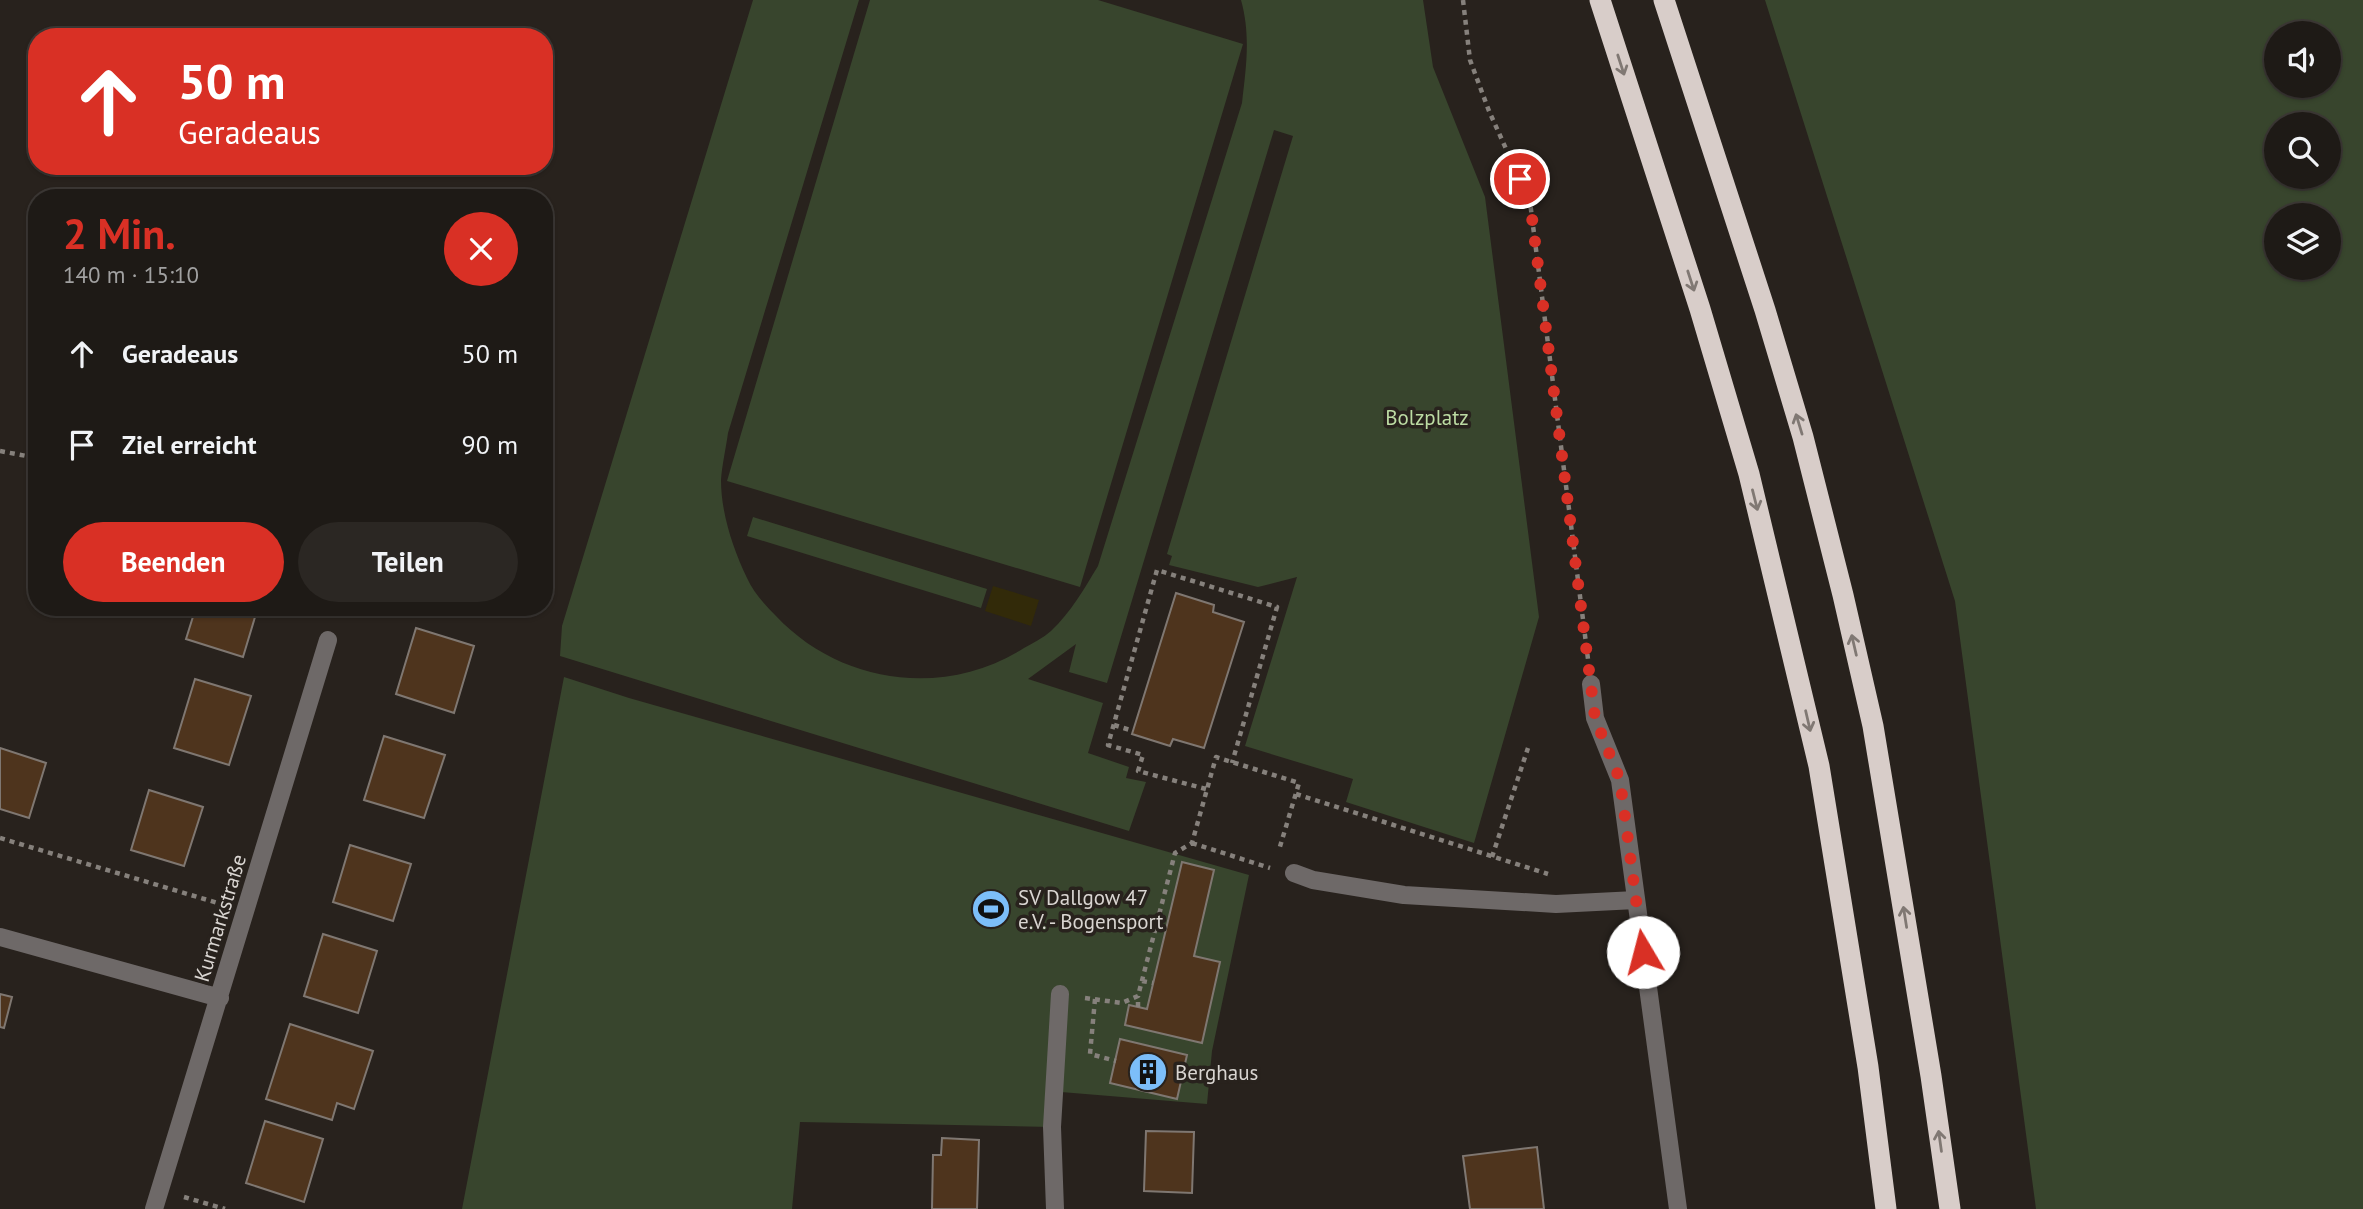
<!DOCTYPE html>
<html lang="de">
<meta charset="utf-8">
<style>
body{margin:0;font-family:"PT Sans",sans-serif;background:#2b2723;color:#f1f3f6;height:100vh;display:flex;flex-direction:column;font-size:26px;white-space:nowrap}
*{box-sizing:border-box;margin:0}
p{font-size:23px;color:#a1a1a1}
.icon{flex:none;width:38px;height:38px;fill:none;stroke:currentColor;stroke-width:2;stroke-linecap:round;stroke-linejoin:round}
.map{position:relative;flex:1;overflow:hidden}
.sheet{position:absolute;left:28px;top:189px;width:525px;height:427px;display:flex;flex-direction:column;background:#1e1a16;border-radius:28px;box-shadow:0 2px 5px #0004,0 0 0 2px #3c3835}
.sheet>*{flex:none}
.top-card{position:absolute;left:28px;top:28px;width:525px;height:147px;border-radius:28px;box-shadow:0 2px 5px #0004,0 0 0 2px #3c3835;background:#d93025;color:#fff;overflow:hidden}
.controls{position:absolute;left:2264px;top:21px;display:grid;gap:14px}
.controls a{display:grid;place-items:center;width:77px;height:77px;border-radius:50%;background:#1e1a16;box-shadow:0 2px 5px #0004,0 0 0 2px #3c3835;font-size:35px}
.pin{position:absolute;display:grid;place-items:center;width:60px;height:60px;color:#fff;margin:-30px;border:4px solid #fff;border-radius:50%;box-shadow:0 2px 7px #0007}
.me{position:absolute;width:77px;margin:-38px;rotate:352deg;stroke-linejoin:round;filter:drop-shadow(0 0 5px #0008)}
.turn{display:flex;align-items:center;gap:24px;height:147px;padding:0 35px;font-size:32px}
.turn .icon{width:91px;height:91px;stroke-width:2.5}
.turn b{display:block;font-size:49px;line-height:60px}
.round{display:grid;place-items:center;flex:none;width:74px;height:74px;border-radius:37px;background:#2b2723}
.summary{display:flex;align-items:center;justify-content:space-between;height:119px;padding:0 35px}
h1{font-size:42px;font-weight:700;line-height:52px;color:#d93025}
.cta{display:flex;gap:14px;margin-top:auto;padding:14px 35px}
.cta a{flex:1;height:80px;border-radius:42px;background:#d93025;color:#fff;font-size:28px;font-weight:700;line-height:80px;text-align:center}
.cta a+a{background:#2b2723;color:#f1f3f6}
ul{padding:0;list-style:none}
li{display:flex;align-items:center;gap:21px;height:91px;padding:0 35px}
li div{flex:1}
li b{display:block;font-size:26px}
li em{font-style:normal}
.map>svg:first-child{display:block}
.green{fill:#38452d;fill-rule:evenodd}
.sand{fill:#322a09}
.building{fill:#4e341d;stroke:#7f7771;stroke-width:2}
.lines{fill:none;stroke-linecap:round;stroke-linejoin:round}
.path{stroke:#86817c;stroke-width:4.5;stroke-dasharray:5 5;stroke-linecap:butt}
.minor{stroke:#6e6968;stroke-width:18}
.highway{stroke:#d8cdc9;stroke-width:21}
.oneway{stroke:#807873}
.route{stroke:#d93025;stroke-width:12;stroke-dasharray:0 21.6}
.labels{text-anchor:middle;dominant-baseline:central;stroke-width:7;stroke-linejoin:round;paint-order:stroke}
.park-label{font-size:21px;fill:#bcdba3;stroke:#28221d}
.poi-label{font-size:21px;fill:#d9d5d1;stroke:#28221d;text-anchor:start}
.street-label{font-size:21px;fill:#d9d5d1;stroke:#28221d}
</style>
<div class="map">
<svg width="2363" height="1209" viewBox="0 0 2363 1209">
<rect width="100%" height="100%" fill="#28221d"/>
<path class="green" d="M 753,0 L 859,0 L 728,433 C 726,448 722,465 721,480 C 721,513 733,549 747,578 C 753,592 765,605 776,616 C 840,684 944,699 1024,648 C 1033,643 1043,638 1051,631 C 1071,612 1084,589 1098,566 L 1242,103 C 1246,67 1251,36 1241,0 L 1423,0 L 1433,67 L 1485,197 L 1539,617 L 1474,843 L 1346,802 L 1353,779 L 1245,746 L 1297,577 L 1258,587 L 1169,565 L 1172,556 L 1167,554 L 1293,136 L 1274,130 L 1107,683 L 1069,672 L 1076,644 L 1028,679 L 1103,703 L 1088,753 L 1129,767 L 1126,778 L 1146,782 L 1129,831 L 560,656 L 562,626 Z
M 870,0 L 1098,0 L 1243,44 L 1080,587 L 727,481 Z
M 1765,0 L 2363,0 L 2363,1209 L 2036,1209 L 1955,601 ZM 2329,33 L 2329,86 L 2277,86 L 2277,33 ZM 2277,124 L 2329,124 L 2329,177 L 2277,177 ZM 2329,215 L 2329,268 L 2277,268 L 2277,215 Z
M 753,517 L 987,589 L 981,608 L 747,536 Z
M 564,677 L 629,698 L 1249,875 L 1212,1051 L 1207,1104 L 1061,1092 L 1052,1127 L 800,1122 L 792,1209 L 462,1209 Z"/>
<path class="sand" d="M 993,586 L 1039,600 L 1031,626 L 985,611 Z"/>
<path class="building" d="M 1176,593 L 1214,605 L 1213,612 L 1244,622 L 1204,748 L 1173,739 L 1170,746 L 1132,734 Z
M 196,607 L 258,607 L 243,657 L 186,639 Z
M 416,628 L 474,646 L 454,713 L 396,694 Z
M 195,679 L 251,696 L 229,765 L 174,748 Z
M 384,736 L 445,755 L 424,818 L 364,800 Z
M 0,748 L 46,763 L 29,818 L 0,809 Z
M 149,790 L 203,807 L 184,866 L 131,850 Z
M 350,845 L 411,864 L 393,921 L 333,902 Z
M 1182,862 L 1214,870 L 1194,956 L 1220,962 L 1202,1043 L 1125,1025 L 1129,1005 L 1147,1009 Z
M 323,934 L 377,951 L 358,1013 L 304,996 Z
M 0,994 L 12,997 L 4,1028 L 0,1027 Z
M 290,1024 L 373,1051 L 354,1109 L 337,1103 L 332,1120 L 266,1099 Z
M 1120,1039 L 1187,1055 L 1177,1099 L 1110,1083 Z
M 265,1121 L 323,1139 L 304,1202 L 246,1183 Z
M 1146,1131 L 1194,1132 L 1192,1193 L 1144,1191 Z
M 942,1138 L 979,1140 L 977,1209 L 932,1209 L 933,1155 L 941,1155 Z
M 1537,1147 L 1544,1209 L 1470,1209 L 1463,1156 Z"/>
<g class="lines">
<path class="path" d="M 1463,0 L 1470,60 L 1489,111 L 1530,202 L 1588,659
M 0,451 L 37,458
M 1114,725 L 1133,731
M 1206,789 L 1138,771 L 1143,755 L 1108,745 L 1157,570 L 1277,607 L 1232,763
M 1296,794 L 1548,874
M 0,838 L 221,904
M 1192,843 L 1270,868
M 1492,857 L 1528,748
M 1142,981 L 1153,983
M 1085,998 L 1122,1003 L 1138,996 L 1175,853 L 1192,843 L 1216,757 L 1299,783 L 1279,850
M 1095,999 L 1090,1054 L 1116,1061
M 1138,1007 L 1138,996
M 184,1197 L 225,1209"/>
<path class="minor" d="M 1591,684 L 1595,718 L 1620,780 L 1678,1209
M 1294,873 L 1313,880 L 1404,895 L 1556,904 L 1636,900
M 0,937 L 220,998
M 154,1209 L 328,640
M 1055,1209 L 1052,1127 L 1060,994"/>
<path class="highway" d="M 1600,0 L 1700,309 L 1749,474 L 1819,766 L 1868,1067 L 1886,1209
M 1664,0 L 1765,310 L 1803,437 L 1843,595 L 1873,726 L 1931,1076 L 1950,1209"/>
</g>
<defs><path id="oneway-shaft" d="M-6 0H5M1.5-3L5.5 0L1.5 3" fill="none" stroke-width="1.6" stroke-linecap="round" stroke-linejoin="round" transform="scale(1.75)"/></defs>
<g class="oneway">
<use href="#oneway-shaft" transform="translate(1621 65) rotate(72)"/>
<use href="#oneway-shaft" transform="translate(1691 281) rotate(72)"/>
<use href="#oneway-shaft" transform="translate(1799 424) rotate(-107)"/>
<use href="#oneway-shaft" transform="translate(1755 500) rotate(76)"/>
<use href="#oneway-shaft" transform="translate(1854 645) rotate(-103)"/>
<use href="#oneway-shaft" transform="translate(1808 721) rotate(77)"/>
<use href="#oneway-shaft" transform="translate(1905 917) rotate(-99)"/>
<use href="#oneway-shaft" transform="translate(1940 1141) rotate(-98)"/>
</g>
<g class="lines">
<path class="route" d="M 1520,179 L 1530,202 L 1595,718 L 1620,780 L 1643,952"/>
</g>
<defs>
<g id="stadium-disc" transform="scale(2.0125)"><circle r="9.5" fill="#7cbef9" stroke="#28221d"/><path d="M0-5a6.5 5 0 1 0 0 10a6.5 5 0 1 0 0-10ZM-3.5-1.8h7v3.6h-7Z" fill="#111"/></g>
<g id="building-disc" transform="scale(2.0125)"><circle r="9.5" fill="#7cbef9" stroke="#28221d"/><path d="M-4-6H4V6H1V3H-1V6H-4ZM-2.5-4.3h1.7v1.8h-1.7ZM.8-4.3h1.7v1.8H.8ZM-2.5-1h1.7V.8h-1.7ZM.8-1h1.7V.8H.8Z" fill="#111"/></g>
</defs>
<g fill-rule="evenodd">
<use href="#stadium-disc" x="991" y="909"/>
<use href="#building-disc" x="1148" y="1072"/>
</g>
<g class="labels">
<g class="park-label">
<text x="1427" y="417">Bolzplatz</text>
</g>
<g class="poi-label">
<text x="1018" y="897">SV Dallgow 47<tspan x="1018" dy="24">e.V. - Bogensport</tspan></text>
<text x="1175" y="1072">Berghaus</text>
</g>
<g class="street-label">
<text transform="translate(220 918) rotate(-73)">Kurmarkstraße</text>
</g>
</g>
</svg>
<div class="controls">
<a><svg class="icon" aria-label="sound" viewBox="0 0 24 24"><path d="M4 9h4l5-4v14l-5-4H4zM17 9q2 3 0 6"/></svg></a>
<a><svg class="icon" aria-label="search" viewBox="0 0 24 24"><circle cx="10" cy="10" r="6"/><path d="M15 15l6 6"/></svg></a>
<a><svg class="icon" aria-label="layers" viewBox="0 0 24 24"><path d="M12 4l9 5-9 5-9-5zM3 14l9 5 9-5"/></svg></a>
</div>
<div class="pin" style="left:1520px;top:179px;background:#d93025"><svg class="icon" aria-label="arrive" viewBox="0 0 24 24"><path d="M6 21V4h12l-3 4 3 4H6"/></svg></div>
<svg class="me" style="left:1643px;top:952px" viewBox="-20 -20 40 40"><circle r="19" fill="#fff"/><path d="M0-13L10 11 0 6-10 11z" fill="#d93025"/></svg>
<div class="top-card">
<div class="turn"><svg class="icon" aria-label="ahead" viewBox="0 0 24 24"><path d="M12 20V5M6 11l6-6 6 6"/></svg><div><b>50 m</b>Geradeaus</div></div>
</div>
<section class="sheet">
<div class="summary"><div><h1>2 Min.</h1><p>140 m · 15:10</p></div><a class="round" style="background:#d93025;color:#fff"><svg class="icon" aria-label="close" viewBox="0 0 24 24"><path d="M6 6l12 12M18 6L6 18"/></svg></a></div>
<ul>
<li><svg class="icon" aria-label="ahead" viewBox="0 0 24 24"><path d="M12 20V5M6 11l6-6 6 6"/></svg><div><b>Geradeaus</b></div><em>50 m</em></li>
<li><svg class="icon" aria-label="arrive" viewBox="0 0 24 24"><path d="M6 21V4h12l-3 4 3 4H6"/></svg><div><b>Ziel erreicht</b></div><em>90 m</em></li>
</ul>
<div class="cta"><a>Beenden</a><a>Teilen</a></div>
</section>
</div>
